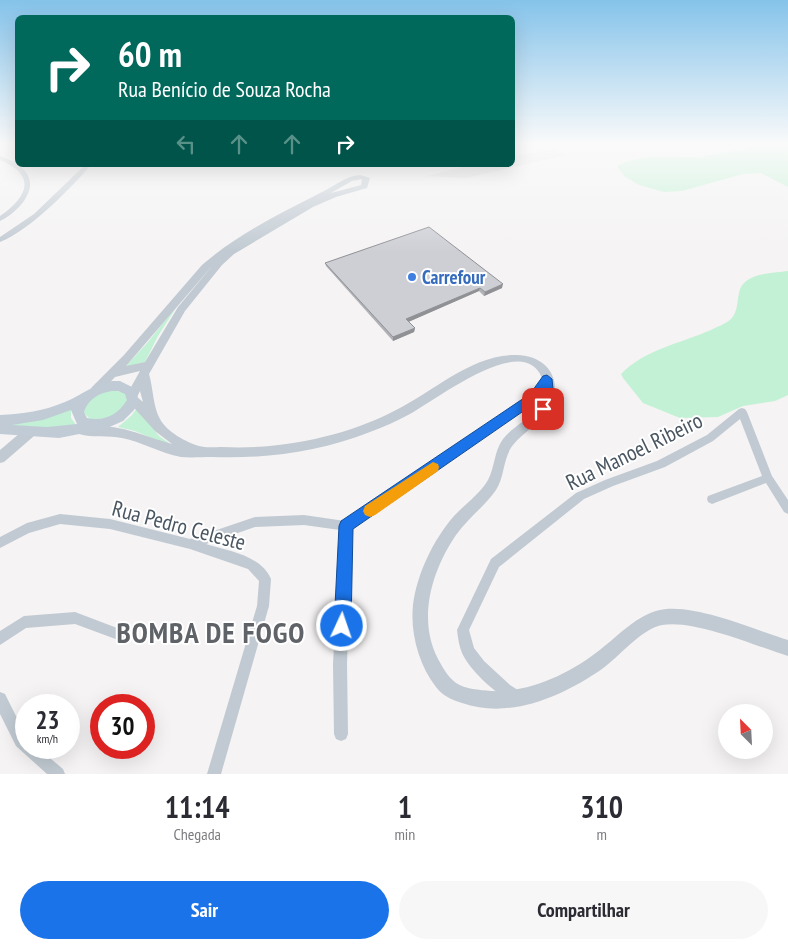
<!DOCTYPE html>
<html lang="pt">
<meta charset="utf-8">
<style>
body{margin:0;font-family:"PT Sans Narrow",sans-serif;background:#f7f7f7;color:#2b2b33;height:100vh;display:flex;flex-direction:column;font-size:19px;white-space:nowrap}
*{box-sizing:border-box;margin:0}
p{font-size:16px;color:#7c7c81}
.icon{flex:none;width:28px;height:28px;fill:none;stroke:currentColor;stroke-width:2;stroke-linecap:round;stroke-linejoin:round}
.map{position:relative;height:774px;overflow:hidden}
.side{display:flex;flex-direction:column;background:#fff;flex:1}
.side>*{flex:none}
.guide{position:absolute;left:15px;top:15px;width:500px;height:152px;border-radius:8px;box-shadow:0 5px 20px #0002;background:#00695c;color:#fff;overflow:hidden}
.needle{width:32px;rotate:336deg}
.buttons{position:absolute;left:718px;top:704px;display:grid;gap:10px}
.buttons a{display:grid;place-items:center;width:55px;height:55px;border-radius:50%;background:#fff;box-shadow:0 5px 20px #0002;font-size:25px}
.speed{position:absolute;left:15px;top:694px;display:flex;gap:10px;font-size:25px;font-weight:700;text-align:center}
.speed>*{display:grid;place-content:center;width:65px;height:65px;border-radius:50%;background:#fff;box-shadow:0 5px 20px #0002;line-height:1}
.speed small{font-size:12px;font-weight:400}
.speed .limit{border:8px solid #d22;background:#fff;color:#111}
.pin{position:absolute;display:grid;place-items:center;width:42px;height:42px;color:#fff;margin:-21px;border-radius:10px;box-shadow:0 2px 8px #0006}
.me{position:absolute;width:55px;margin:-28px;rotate:3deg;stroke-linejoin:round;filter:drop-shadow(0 0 4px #0008)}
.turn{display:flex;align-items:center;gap:18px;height:105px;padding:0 20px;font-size:22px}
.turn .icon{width:65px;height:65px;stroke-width:2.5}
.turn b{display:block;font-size:35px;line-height:42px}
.lanes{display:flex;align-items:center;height:48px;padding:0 20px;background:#0003;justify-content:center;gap:25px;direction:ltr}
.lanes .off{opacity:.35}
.eta{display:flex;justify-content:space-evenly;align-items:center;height:85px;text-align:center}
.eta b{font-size:30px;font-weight:700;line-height:35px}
.cta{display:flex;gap:10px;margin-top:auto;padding:10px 20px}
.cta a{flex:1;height:58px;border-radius:30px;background:#1a73e8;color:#fff;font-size:20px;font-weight:700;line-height:58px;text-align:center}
.cta a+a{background:#f7f7f7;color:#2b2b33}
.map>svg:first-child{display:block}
.education{fill:#e6e4e5}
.green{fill:#c3f1d5}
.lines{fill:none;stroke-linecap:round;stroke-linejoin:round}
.minor{fill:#c1cad2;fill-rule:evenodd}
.tertiary{fill:#c1cad2;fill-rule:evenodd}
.secondary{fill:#c1cbd6;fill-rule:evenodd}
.wall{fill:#b0b2b7}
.shaded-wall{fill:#909195}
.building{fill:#cdcfd5;stroke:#909195}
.route{fill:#1a73e8;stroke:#114b97}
.slow{fill:#f59e0b}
.shop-dot{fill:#3f7fe0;stroke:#fff;stroke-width:2}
.labels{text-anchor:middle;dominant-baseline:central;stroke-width:4;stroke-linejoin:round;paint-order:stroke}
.shop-label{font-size:19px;font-weight:bold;fill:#366cbe;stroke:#fff;text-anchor:start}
.near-street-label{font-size:22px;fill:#4a5661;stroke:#fff}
.near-district-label{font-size:29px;font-weight:bold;letter-spacing:1px;fill:#5f6368;stroke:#fff}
</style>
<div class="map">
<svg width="788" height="774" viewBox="0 0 788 774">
<rect width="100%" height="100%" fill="#f5f3f3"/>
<path class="education" d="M 554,149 L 566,155 L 466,178 L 427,176 L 471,165 L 512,165 L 513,156 Z"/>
<path class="green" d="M 755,144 L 788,144 L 788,187 L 761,173 L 743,174 L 682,191 L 664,192 L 639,185 L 624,176 L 617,166 C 644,152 670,158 700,157 C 706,156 712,154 718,153 C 731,151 744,152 755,144 Z
M 788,271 L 788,395 L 775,401 L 743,406 L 718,417 L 680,418 L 643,403 L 623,378 L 621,374 C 644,350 681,343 711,330 C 717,327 727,323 731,319 C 738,312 737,301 739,293 C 742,273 773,273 788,271 Z
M 179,303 L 158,336 L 145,362 L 125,367 L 148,342 Z
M 106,389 L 127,393 L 128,403 L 114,417 L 91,420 L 83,412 L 88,400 Z
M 71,408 L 71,418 L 77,426 L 30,428 L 0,424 Z
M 137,408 L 159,436 L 169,443 L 166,444 L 135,431 L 118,427 L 132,415 Z"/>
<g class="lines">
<path class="minor" d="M 0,156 C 22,164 40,177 24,201 C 18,209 9,217 0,221 L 0,216 C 28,197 37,175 0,160 Z
M 85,165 L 91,165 C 70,189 30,230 0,242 L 0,237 L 34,214 Z
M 547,376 L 551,379 L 537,399 L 351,529 L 347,664 L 348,734 L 346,739 L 341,741 L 336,739 L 334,734 L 333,664 L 340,530 L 304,525 L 255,527 L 206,544 C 228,551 261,555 271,579 L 269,606 L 221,774 L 207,774 L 257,606 L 259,581 L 248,569 L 190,549 L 110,529 L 60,524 L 29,533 L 0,548 L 0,537 L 27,523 L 60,514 L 110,519 L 190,539 L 255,517 L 304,515 L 345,521 L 531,395 L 544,377 Z
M 742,408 L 745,409 L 747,412 L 772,476 L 788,500 L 788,514 L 784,512 L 766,483 L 712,504 L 708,502 L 707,499 L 708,496 L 762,476 L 740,419 L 713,441 L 665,467 L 613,486 L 584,499 L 499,567 L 469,630 L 474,648 L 484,661 L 510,685 L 521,692 L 523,697 L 521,702 L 516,704 C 499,697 470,671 462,653 C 459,646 458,638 457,630 L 491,559 L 576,493 L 605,480 L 657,461 L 707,435 L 739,409 Z
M 75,612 L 125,631 L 127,635 L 125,639 L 121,641 L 75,624 L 26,628 L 0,645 L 0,631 L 24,616 Z
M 0,692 L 5,694 L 26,736 L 26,748 L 38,748 L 63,769 L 65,774 L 47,774 L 16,746 L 0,714 Z"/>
<path class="tertiary" d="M 360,175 L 370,178 L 367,188 L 336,197 L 313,207 L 234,254 L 222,265 L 185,311 L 149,374 C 153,387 153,407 160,419 C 167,432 186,442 199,446 C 205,448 215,447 222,447 C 260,449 298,444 335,434 C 356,428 377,420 396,410 C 434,391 471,355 515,355 C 544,354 565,378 550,406 C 542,423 524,431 513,445 C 503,457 505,476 496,490 C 485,506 468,518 456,535 C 432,570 417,619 438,659 C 443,668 448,677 456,683 C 465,689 480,690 491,691 C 530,693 571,673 601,649 C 619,635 637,615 660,610 C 694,603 755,630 788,640 L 788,656 C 756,646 694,619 662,625 C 641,629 619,657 602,669 C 563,696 510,720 462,703 C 452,700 443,696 436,687 C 419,665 410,633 413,605 C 417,574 433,540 454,516 C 465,504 480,494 488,480 C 495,467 494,451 503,439 C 514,425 535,417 542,399 C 546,388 543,373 533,366 C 505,346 435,400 410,414 C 397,421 384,427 370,432 C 319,452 267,459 212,457 C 202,457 191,458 181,457 C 160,453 142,442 122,438 C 108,435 93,438 79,434 L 77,431 L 79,428 L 83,426 C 122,424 137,434 172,444 L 155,431 L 127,400 L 126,396 L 140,371 L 115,377 L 100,393 L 92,393 L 90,390 L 92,387 L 124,355 L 202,265 C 238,234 279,214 322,192 C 335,186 345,176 360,175 ZM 362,179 L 361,185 L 331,193 L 352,181 ZM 213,265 L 178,307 L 145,362 L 126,366 ZM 140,391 L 143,402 L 137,397 Z
M 30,427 L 34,428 L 36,432 L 34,436 L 4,462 L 0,463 L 0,450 L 26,428 Z"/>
<path class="secondary" d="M 112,381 L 120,381 L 134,388 L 139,400 L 134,410 L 123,421 L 105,429 L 59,438 L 0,434 L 0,415 C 23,414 44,411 65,402 C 82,395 94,384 112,381 ZM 112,391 L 118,391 L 125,394 L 127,400 C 118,415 103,422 87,418 L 84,412 C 88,399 99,393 112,391 ZM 71,410 L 77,424 L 47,427 L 12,425 L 43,420 Z"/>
</g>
<path class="wall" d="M 325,263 L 502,288 L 484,296 L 479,291 L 408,322 L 415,328 L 414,332 L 393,341 L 326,266 Z"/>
<path class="shaded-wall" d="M 503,284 L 502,288 L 484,296 L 485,292 Z
M 480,288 L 479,291 L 406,323 L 406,319 Z
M 415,328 L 414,332 L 393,341 L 393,337 Z"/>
<path class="building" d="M 429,227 L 503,284 L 485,292 L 480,288 L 406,319 L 415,328 L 393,337 L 325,263 Z"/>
<linearGradient id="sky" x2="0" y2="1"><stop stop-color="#85c3ea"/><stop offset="0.57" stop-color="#fafafa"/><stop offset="1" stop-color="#fafafa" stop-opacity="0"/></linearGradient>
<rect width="788" height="252" fill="url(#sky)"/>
<path class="route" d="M 547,375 L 552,379 L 554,399 L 547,413 L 538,413 L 537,409 L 542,399 L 542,395 L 538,401 L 353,529 L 351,626 L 348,631 L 342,634 L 337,631 L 334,626 L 339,526 L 341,521 L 530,394 L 543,376 Z"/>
<path class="slow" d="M 433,462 L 438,464 L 439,467 L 438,471 L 375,515 L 370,517 L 365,515 L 363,511 L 365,506 Z"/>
<circle class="shop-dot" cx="412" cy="277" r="5"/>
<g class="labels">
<g class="shop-label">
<text x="422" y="277">Carrefour</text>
</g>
<g class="near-street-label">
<text transform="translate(634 451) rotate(-26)">Rua Manoel Ribeiro</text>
<text transform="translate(179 525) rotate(15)">Rua Pedro Celeste</text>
</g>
<g class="near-district-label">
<text x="211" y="632">BOMBA DE FOGO</text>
</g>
</g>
</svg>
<div class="buttons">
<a><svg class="needle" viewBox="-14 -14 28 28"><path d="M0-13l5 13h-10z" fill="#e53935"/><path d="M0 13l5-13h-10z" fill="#7c7c81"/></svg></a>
</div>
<div class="speed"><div>23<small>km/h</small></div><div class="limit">30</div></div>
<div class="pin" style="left:543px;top:409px;background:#d93025"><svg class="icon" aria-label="arrive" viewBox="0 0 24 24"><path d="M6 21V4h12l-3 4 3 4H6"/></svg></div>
<svg class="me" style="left:342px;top:626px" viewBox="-20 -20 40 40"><circle r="17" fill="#1a73e8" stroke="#fff" stroke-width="3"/><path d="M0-11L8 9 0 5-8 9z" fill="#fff"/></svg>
<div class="guide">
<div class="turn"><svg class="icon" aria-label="right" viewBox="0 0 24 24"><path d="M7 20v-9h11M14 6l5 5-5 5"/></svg><div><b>60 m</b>Rua Benício de Souza Rocha</div></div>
<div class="lanes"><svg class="icon off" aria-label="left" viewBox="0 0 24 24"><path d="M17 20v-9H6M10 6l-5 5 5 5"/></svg><svg class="icon off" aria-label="ahead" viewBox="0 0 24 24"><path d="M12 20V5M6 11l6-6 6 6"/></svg><svg class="icon off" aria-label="ahead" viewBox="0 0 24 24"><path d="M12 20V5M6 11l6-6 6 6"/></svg><svg class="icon" aria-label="right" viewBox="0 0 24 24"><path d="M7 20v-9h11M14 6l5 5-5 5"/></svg></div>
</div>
</div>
<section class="side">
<div class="eta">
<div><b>11:14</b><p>Chegada</p></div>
<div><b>1</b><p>min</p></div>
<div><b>310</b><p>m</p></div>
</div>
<div class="cta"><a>Sair</a><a>Compartilhar</a></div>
</section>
